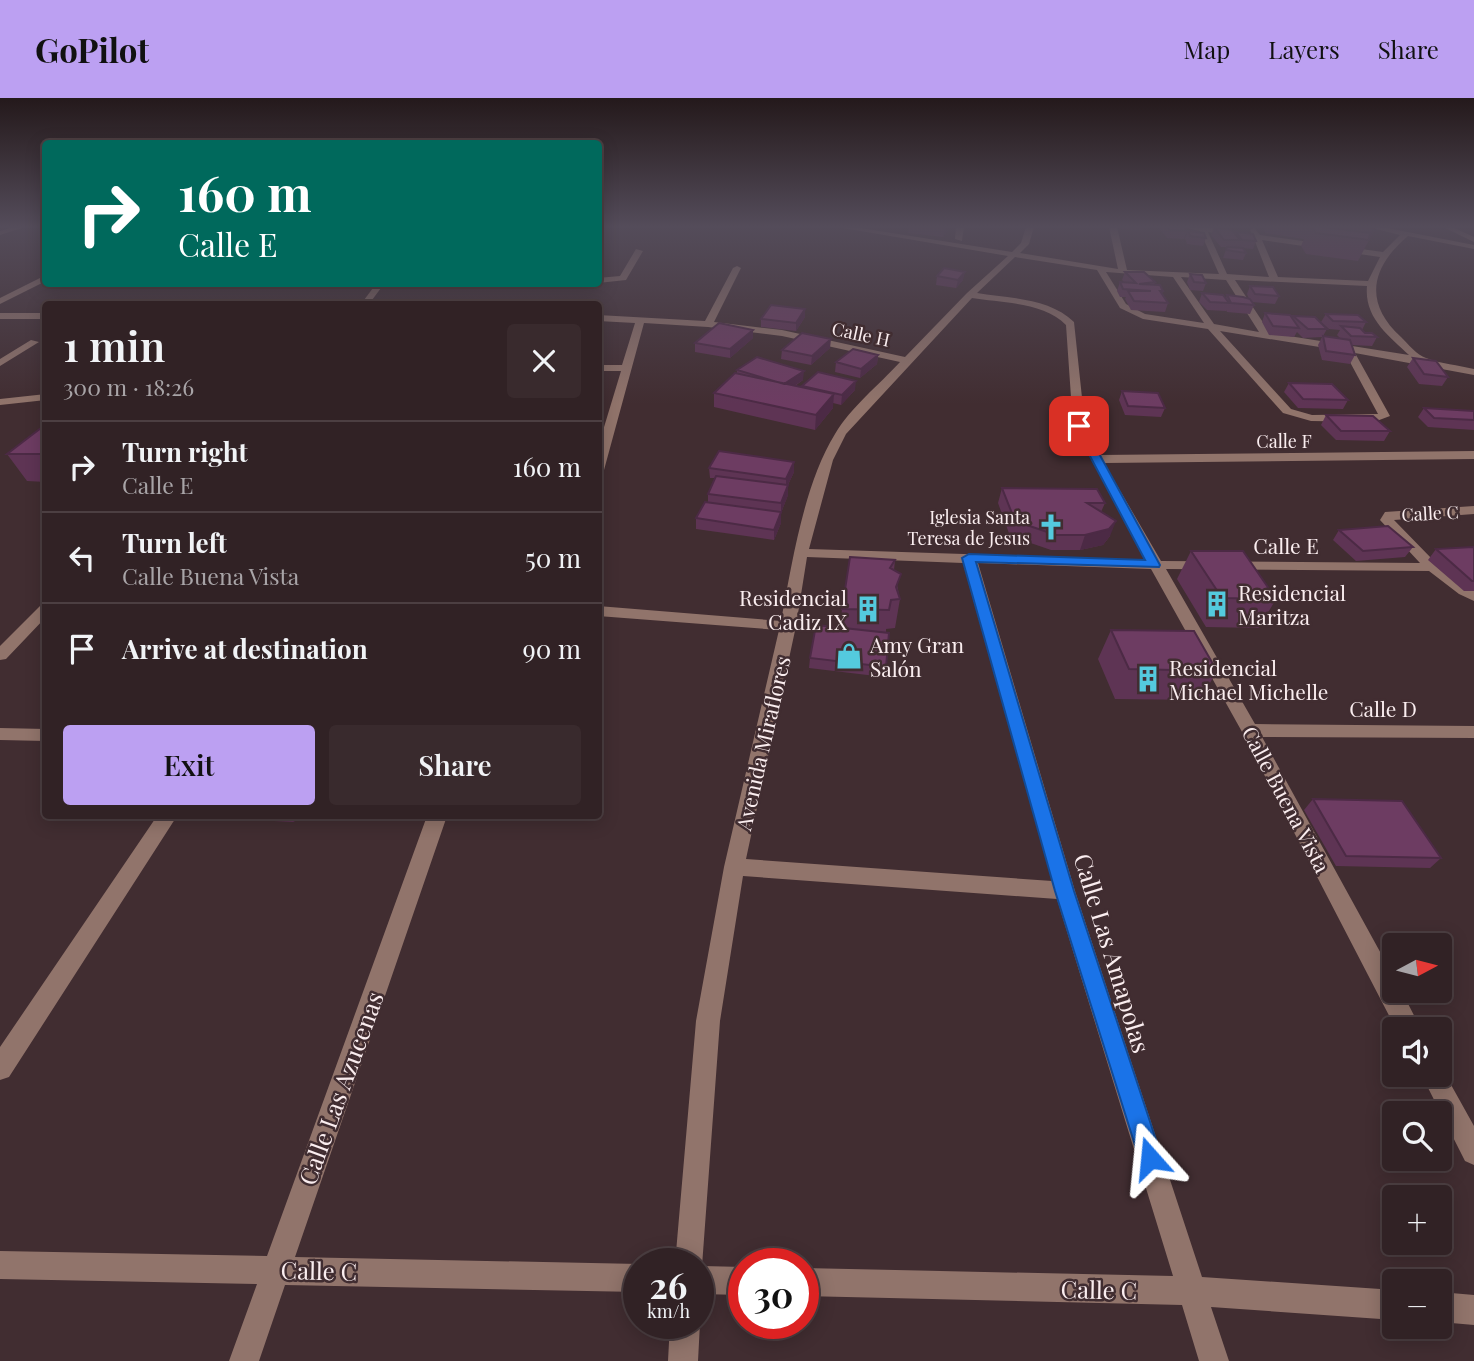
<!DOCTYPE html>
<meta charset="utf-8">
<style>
body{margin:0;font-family:"Playfair Display",serif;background:#392a2d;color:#f1f3f6;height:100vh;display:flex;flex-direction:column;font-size:26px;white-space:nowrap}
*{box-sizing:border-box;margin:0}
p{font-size:23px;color:#a8a4a7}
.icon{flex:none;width:38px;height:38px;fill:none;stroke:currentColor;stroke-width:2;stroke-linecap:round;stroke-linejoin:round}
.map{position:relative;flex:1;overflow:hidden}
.sheet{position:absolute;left:42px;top:203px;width:560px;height:518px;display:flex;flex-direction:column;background:#312225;border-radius:7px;box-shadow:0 4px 18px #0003,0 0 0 2px #4c3f42}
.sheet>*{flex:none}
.top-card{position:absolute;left:42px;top:42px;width:560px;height:147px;border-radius:7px;box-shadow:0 4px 18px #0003,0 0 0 2px #4c3f42;background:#00695c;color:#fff;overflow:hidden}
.needle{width:46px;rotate:83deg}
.buttons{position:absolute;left:1382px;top:835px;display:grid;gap:14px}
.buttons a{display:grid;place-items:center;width:70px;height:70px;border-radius:7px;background:#312225;box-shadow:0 4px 18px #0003,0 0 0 2px #4c3f42;font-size:35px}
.speed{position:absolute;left:623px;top:1150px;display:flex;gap:14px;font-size:35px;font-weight:700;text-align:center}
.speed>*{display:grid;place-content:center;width:91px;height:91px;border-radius:50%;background:#312225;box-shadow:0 4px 18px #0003,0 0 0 2px #4c3f42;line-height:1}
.speed small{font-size:18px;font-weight:400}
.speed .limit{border:10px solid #d22;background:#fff;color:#111}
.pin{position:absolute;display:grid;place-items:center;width:60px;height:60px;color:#fff;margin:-30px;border-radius:14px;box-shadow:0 4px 10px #0006}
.me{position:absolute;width:77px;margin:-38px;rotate:342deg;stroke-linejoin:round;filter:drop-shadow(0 0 5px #0008)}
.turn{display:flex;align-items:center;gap:24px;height:147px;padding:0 21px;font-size:32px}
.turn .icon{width:91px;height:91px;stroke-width:2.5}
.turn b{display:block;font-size:49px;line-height:60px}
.round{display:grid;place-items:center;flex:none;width:74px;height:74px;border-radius:7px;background:#392a2d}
.headline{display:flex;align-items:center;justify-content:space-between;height:119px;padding:0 21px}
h1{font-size:42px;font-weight:600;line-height:52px}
.cta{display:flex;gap:14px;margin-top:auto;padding:14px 21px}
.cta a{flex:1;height:80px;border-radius:7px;background:#bca0f2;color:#111;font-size:28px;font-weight:600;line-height:80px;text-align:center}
.cta a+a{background:#392a2d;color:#f1f3f6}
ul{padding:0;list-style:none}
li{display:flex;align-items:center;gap:21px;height:91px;padding:0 21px;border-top:2px solid #4c3f42}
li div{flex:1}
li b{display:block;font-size:26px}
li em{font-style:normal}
header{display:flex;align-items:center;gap:42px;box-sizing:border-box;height:98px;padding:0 35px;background:#bca0f2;color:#111}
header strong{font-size:33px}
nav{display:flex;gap:38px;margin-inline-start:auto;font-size:24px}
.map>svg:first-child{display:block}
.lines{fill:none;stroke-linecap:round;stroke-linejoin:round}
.minor{fill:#91746b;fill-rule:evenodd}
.wall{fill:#5e3454}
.shaded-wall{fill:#4c2a45}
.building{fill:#6d3c62;stroke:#4c2a45;stroke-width:2}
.route{fill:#1a73e8;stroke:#114b97;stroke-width:2}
.labels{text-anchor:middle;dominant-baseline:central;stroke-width:5;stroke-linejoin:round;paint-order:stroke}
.far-street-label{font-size:18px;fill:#faedef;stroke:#412d31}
.far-poi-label{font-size:18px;fill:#faedef;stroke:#412d31;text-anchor:end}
.street-label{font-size:21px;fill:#faedef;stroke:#412d31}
.poi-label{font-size:21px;fill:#faedef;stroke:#412d31;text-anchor:start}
.near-street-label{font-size:24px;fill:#faedef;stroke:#412d31}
</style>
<header>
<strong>GoPilot</strong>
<nav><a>Map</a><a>Layers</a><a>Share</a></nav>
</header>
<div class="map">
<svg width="1474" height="1263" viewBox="0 0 1474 1263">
<rect width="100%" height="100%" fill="#412d31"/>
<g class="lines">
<path class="minor" d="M 14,129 L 25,129 L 0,137 L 0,133 Z
M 837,129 L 854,129 L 1012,154 L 1021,145 L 1026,129 L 1034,129 L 1029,146 L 1020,155 L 1118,171 L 1109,129 L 1117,129 L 1127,172 L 1219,176 L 1200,133 L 1183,129 L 1206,129 L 1252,136 L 1250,132 L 1254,130 L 1260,137 L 1383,154 L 1400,137 L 1368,129 L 1382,129 L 1474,147 L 1474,151 L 1408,138 C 1370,170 1364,205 1401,239 C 1408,246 1417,257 1426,260 C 1441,266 1458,267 1474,271 L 1474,277 L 1355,255 L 1390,318 L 1374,324 L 1311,323 L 1283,315 L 1208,231 L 1143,221 L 1120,210 L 1097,172 L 1015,159 L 977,195 C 1008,200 1050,200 1074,224 L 1085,328 L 1099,357 L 1474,353 L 1474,361 L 1104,365 L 1161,463 L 1420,465 L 1380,422 L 1385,414 L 1474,408 L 1474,416 L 1394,422 L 1432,461 L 1474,492 L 1474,503 L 1459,496 L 1429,473 L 1166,471 L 1255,626 L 1474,628 L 1474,640 L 1262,639 L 1395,881 L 1395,892 L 1401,892 L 1421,931 L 1396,931 L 1241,632 L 1151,471 L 978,465 L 1075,793 L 1202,1179 L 1395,1192 L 1395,1222 L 1211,1209 L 1229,1263 L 1199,1263 L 1182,1207 L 803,1198 L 803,1170 L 1173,1178 L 1057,801 L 743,778 L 720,923 L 702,1168 L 744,1169 L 744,1197 L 698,1196 L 698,1166 L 675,1166 L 696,923 L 724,769 L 779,532 L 598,518 L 598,508 L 781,523 C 792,465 804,386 835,336 C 851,309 879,287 900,264 L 782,238 L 708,229 L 644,225 L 604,372 L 598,376 L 598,349 L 621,273 L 598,273 L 598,267 L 622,267 L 635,225 L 598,223 L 598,217 L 705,223 L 733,170 L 737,168 L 741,170 L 714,224 L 782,232 L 905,259 L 967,195 L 1008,158 ZM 1208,134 L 1254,141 L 1269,179 L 1227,176 ZM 1262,142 L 1380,159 L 1368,183 L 1278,179 ZM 1106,174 L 1173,179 L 1204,225 L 1145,216 L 1126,206 ZM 1181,179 L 1226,182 L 1259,234 L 1214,226 ZM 1235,182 L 1367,188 C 1364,220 1389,238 1409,257 L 1270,235 ZM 972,200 C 1002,205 1044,204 1066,227 L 1073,328 L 1146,462 L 809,451 L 833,362 L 846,336 ZM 1220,233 L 1344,253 L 1378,316 L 1312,317 L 1291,311 ZM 807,459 L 963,465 L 1052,783 L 746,761 L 796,528 Z
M 956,129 L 964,129 L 962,143 L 955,141 Z
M 1443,129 L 1452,129 L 1474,139 L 1474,144 Z
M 636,151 L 643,153 L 626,182 L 598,185 L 598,180 L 620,178 Z
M 46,177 L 46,183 L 0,206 L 0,200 Z
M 376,186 L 384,186 L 369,206 L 361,206 Z
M 0,215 L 46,215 L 46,221 L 0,221 Z
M 31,242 L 39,244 L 0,268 L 0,261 Z
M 46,296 L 46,302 L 0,307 L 0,301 Z
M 46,505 L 46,519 L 6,561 L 0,562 L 0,548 L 41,507 Z
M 0,630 L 46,631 L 46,643 L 0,642 Z
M 157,718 L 177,718 L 9,979 L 0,982 L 0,949 Z
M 427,718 L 447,718 L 295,1159 L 639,1166 L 639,1194 L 285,1187 L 259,1263 L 229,1263 L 257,1186 L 0,1181 L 0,1153 L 267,1158 Z
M 1440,967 L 1474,1028 L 1474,1067 L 1465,1063 L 1421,976 L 1440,976 Z
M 1440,1194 L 1474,1197 L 1474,1227 L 1440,1224 Z
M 698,1221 L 700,1225 L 698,1263 L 668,1263 L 670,1225 L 698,1225 Z"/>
</g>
<path class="wall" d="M 909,129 L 948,129 L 947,134 L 943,139 L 908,135 Z
M 1119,129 L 1143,129 L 1142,132 L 1120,131 Z
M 1161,129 L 1185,129 L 1187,133 L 1184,141 L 1167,140 L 1160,131 Z
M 1214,129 L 1235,136 L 1236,134 L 1256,143 L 1253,151 L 1242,150 L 1246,155 L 1243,162 L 1223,160 L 1227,149 L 1221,149 L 1211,137 Z
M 1264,129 L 1376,129 L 1358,163 L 1306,156 L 1301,148 L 1304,141 L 1265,135 Z
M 1188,133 L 1206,140 L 1203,148 L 1187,146 L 1185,140 Z
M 1125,174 L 1155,184 L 1154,187 L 1163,193 L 1162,196 L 1168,205 L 1165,214 L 1131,212 L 1125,201 L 1126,199 L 1120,199 L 1117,193 L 1120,184 L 1125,185 L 1122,182 Z
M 1190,176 L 1206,185 L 1203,193 L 1190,192 L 1187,184 Z
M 937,178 L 963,182 L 956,190 L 936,187 Z
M 1250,188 L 1279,198 L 1275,206 L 1252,204 L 1254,207 L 1250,216 L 1227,214 L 1226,212 L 1226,213 L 1207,212 L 1199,204 L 1202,195 L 1226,200 L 1227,197 L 1249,201 L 1247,196 Z
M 805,211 L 805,219 L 796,233 L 761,229 L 761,221 Z
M 1265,215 L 1292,220 L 1293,218 L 1327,231 L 1323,238 L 1341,241 L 1337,237 L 1340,232 L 1329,231 L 1321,224 L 1326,216 L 1366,224 L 1362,232 L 1365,235 L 1377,239 L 1372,248 L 1352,247 L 1355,257 L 1350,266 L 1322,262 L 1318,247 L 1322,239 L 1303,240 L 1297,234 L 1294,239 L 1269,237 L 1262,224 Z
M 753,232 L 753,240 L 730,260 L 695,254 L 695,245 Z
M 830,250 L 811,267 L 781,261 L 782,252 Z
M 878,257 L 877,266 L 860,280 L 835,274 L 836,264 Z
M 1413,260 L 1448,279 L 1442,288 L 1419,286 L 1407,269 Z
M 737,272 L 803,282 L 795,288 L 802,289 L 855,292 L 841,307 L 833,305 L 833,310 L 815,332 L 714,309 L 714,295 L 737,276 Z
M 1289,285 L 1348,302 L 1343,311 L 1298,310 L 1284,294 Z
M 1122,293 L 1165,310 L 1161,319 L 1125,317 L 1119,302 Z
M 1424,310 L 1474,313 L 1474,332 L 1428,329 L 1418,319 Z
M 1326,317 L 1390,333 L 1384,343 L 1336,342 L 1321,327 Z
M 46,330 L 46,384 L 27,383 L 7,356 Z
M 794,364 L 794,374 L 788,387 L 788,397 L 781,415 L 781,425 L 774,442 L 696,431 L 696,420 L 708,404 L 708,396 L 715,380 L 710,380 L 709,370 Z
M 1002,390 L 1105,405 L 1101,414 L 1110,438 L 1103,447 L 1080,452 L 1051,452 L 1010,438 L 998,405 Z
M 1339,432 L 1413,449 L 1405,459 L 1356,463 L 1333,442 Z
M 1474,450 L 1474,493 L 1464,493 L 1428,462 L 1436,451 Z
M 1191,453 L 1276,501 L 1259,530 L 1206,529 L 1177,481 Z
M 895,462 L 894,472 L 900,501 L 895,530 L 886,531 L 886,569 L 884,579 L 809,570 L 810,560 L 840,529 L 842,511 Z
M 1111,532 L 1217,573 L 1200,602 L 1115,601 L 1098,561 Z
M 1313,701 L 1441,760 L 1430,770 L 1336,768 L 1304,712 Z
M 249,718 L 297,718 L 294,724 L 252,722 Z"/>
<path class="shaded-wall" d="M 945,129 L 948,129 L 947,134 L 943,139 Z
M 1373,129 L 1376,129 L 1372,137 L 1368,142 L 1366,142 Z
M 965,174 L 963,182 L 956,190 L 958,182 Z
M 805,211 L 805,219 L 796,233 L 796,225 Z
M 753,232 L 753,240 L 730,260 L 730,251 Z
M 831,241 L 830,250 L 811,267 L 812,258 Z
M 878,257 L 877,266 L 860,280 L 861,271 Z
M 804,273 L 803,282 L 783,295 L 784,286 Z
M 856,283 L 855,292 L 841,307 L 842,297 Z
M 834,296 L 833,310 L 815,332 L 816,317 Z
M 794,364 L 794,374 L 786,391 L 786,381 Z
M 788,387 L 788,397 L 781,415 L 781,425 L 774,442 L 774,432 L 781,415 L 781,405 Z
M 1116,423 L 1110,438 L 1103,447 L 1080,452 L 1085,437 Z
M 290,718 L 297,718 L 294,724 Z"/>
<path class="building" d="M 1167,129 L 1185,129 L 1187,133 L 1170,132 Z
M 1214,129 L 1232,132 L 1240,142 L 1224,142 Z
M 1312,129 L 1323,129 L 1370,135 L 1369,142 L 1316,135 Z
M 1188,133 L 1204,135 L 1206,140 L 1190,138 Z
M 1236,134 L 1253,136 L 1256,143 L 1242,142 Z
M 1227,149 L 1243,150 L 1246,155 L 1226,152 Z
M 944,170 L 965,174 L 958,182 L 937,178 Z
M 1125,174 L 1144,174 L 1155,184 L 1139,186 L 1160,187 L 1163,193 L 1160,193 L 1168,205 L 1134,203 L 1128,193 L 1151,193 L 1123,191 L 1120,184 L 1136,185 Z
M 1190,176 L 1202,177 L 1206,185 L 1194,184 Z
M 1250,188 L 1273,189 L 1279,198 L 1255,196 Z
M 1202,195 L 1223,197 L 1229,205 L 1210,204 Z
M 1227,197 L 1243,199 L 1250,201 L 1254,207 L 1231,205 Z
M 771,207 L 805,211 L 796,225 L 761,221 Z
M 1265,215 L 1290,217 L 1299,230 L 1273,228 Z
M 1326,216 L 1358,217 L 1366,224 L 1333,223 Z
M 1293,218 L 1315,219 L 1327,231 L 1308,231 Z
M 719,225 L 753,232 L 730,251 L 695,245 Z
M 1341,228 L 1360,230 L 1365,235 L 1372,235 L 1377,239 L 1351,238 Z
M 802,235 L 831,241 L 812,258 L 782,252 Z
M 1323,238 L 1350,242 L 1355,257 L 1326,253 Z
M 853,251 L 878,257 L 861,271 L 836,264 Z
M 757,259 L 804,273 L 784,286 L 737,272 Z
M 1413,260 L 1436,263 L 1448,279 L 1424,276 Z
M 818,274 L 856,283 L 842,297 L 802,288 Z
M 735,275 L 834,296 L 816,317 L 714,295 Z
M 1289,285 L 1332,286 L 1348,302 L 1303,301 Z
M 1122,293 L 1158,295 L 1165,310 L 1128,308 Z
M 1424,310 L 1474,313 L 1474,322 L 1434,320 Z
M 1326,317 L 1373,318 L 1390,333 L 1341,333 Z
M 41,330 L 46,330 L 46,356 L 7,356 Z
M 719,353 L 794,364 L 786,381 L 709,370 Z
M 716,378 L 788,387 L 781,405 L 708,396 Z
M 1002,390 L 1097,391 L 1105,405 L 1087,405 L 1116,423 L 1109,431 L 1085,437 L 1056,437 L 1015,423 Z
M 705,404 L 781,414 L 774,432 L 696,420 Z
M 1388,428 L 1413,449 L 1363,453 L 1339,432 Z
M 1473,449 L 1474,450 L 1474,483 L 1472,483 L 1436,451 Z
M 1191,453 L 1243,453 L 1276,501 L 1222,500 Z
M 850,459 L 895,462 L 890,470 L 901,476 L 896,489 L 900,501 L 891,502 L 889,512 L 842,511 Z
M 816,527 L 889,535 L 886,569 L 810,560 Z
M 1111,532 L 1194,533 L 1217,573 L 1129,571 Z
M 1313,701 L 1402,703 L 1441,760 L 1346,758 Z"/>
<linearGradient id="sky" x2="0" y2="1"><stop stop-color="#24191b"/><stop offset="0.42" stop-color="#544c5a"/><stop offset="1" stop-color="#544c5a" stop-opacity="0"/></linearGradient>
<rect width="1474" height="306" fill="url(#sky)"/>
<path class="route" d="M 1079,325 L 1084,328 L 1160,467 L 1159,469 L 976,464 L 1074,793 L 1162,1060 L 1159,1068 L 1150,1072 L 1142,1068 L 1139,1060 L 1055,793 L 962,460 L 969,456 L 1145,462 L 1074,328 Z"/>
<defs>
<g id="church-bare" transform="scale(2.1)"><path d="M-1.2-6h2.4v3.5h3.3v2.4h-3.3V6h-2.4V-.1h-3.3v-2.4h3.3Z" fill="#54cade" stroke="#412d31" stroke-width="2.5" paint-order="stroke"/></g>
<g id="building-bare" transform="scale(2.1)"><path d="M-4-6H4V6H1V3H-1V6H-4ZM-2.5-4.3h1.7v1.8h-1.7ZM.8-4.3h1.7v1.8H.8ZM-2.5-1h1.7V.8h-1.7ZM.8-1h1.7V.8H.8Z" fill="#54cade" stroke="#412d31" stroke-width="2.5" paint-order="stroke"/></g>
<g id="shop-bare" transform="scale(2.1)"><path d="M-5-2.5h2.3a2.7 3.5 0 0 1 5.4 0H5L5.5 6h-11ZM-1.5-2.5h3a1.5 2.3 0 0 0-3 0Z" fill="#54cade" stroke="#412d31" stroke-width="2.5" paint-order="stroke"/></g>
</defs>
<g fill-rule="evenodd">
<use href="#church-bare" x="1051" y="429"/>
<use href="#building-bare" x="1217" y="506"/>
<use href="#building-bare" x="868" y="511"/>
<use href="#shop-bare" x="849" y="558"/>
<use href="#building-bare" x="1148" y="581"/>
</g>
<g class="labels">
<g class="far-street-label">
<text transform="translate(861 236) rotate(12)">Calle H</text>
<text x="1284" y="343">Calle F</text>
<text transform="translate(1430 415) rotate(-3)">Calle C</text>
</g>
<g class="far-poi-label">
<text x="1030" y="419">Iglesia Santa<tspan x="1030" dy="21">Teresa de Jesus</tspan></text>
</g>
<g class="street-label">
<text x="1286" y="447">Calle E</text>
<text x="1383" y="610">Calle D</text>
<text transform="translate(762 645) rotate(-77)">Avenida Miraflores</text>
<text transform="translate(1287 701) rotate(62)">Calle Buena Vista</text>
</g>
<g class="poi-label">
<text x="1238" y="494">Residencial<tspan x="1238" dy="24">Maritza</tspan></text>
<text x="847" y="499" text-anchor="end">Residencial<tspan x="847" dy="24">Cadiz IX</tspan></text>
<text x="870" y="546">Amy Gran<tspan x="870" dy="24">Salón</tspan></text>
<text x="1169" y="569">Residencial<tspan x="1169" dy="24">Michael Michelle</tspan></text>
</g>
<g class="near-street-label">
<text transform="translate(1113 855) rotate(73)">Calle Las Amapolas</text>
<text transform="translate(340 990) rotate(-70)">Calle Las Azucenas</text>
<text transform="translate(319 1172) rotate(1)">Calle C</text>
<text transform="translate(1099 1191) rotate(1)">Calle C</text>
</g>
</g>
</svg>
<div class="buttons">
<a><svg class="needle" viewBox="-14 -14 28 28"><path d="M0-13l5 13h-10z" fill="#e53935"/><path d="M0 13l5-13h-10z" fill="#a8a4a7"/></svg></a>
<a><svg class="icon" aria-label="sound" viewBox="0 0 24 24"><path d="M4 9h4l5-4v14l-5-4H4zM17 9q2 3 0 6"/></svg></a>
<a><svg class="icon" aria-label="search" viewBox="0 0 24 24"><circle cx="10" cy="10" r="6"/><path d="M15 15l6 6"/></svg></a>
<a>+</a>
<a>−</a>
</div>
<div class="speed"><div>26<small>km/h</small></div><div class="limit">30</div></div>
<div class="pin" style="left:1079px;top:328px;background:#d93025"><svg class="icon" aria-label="arrive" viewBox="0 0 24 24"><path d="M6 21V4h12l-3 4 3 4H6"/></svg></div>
<svg class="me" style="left:1150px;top:1060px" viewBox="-20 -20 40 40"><path d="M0-17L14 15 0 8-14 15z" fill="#1a73e8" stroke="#fff" stroke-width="4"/></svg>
<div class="top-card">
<div class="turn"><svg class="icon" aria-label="right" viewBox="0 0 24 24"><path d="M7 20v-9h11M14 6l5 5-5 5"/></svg><div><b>160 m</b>Calle E</div></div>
</div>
<section class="sheet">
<div class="headline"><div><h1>1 min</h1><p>300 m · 18:26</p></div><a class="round"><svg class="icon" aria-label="close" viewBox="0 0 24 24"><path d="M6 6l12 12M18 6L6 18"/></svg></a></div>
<ul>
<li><svg class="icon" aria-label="right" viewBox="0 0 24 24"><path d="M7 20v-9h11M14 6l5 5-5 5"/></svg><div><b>Turn right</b><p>Calle E</p></div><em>160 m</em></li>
<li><svg class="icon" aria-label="left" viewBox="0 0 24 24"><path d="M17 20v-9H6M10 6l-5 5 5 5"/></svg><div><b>Turn left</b><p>Calle Buena Vista</p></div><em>50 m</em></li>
<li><svg class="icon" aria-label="arrive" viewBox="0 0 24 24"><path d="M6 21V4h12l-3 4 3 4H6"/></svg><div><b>Arrive at destination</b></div><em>90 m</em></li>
</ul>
<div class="cta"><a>Exit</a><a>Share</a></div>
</section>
</div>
